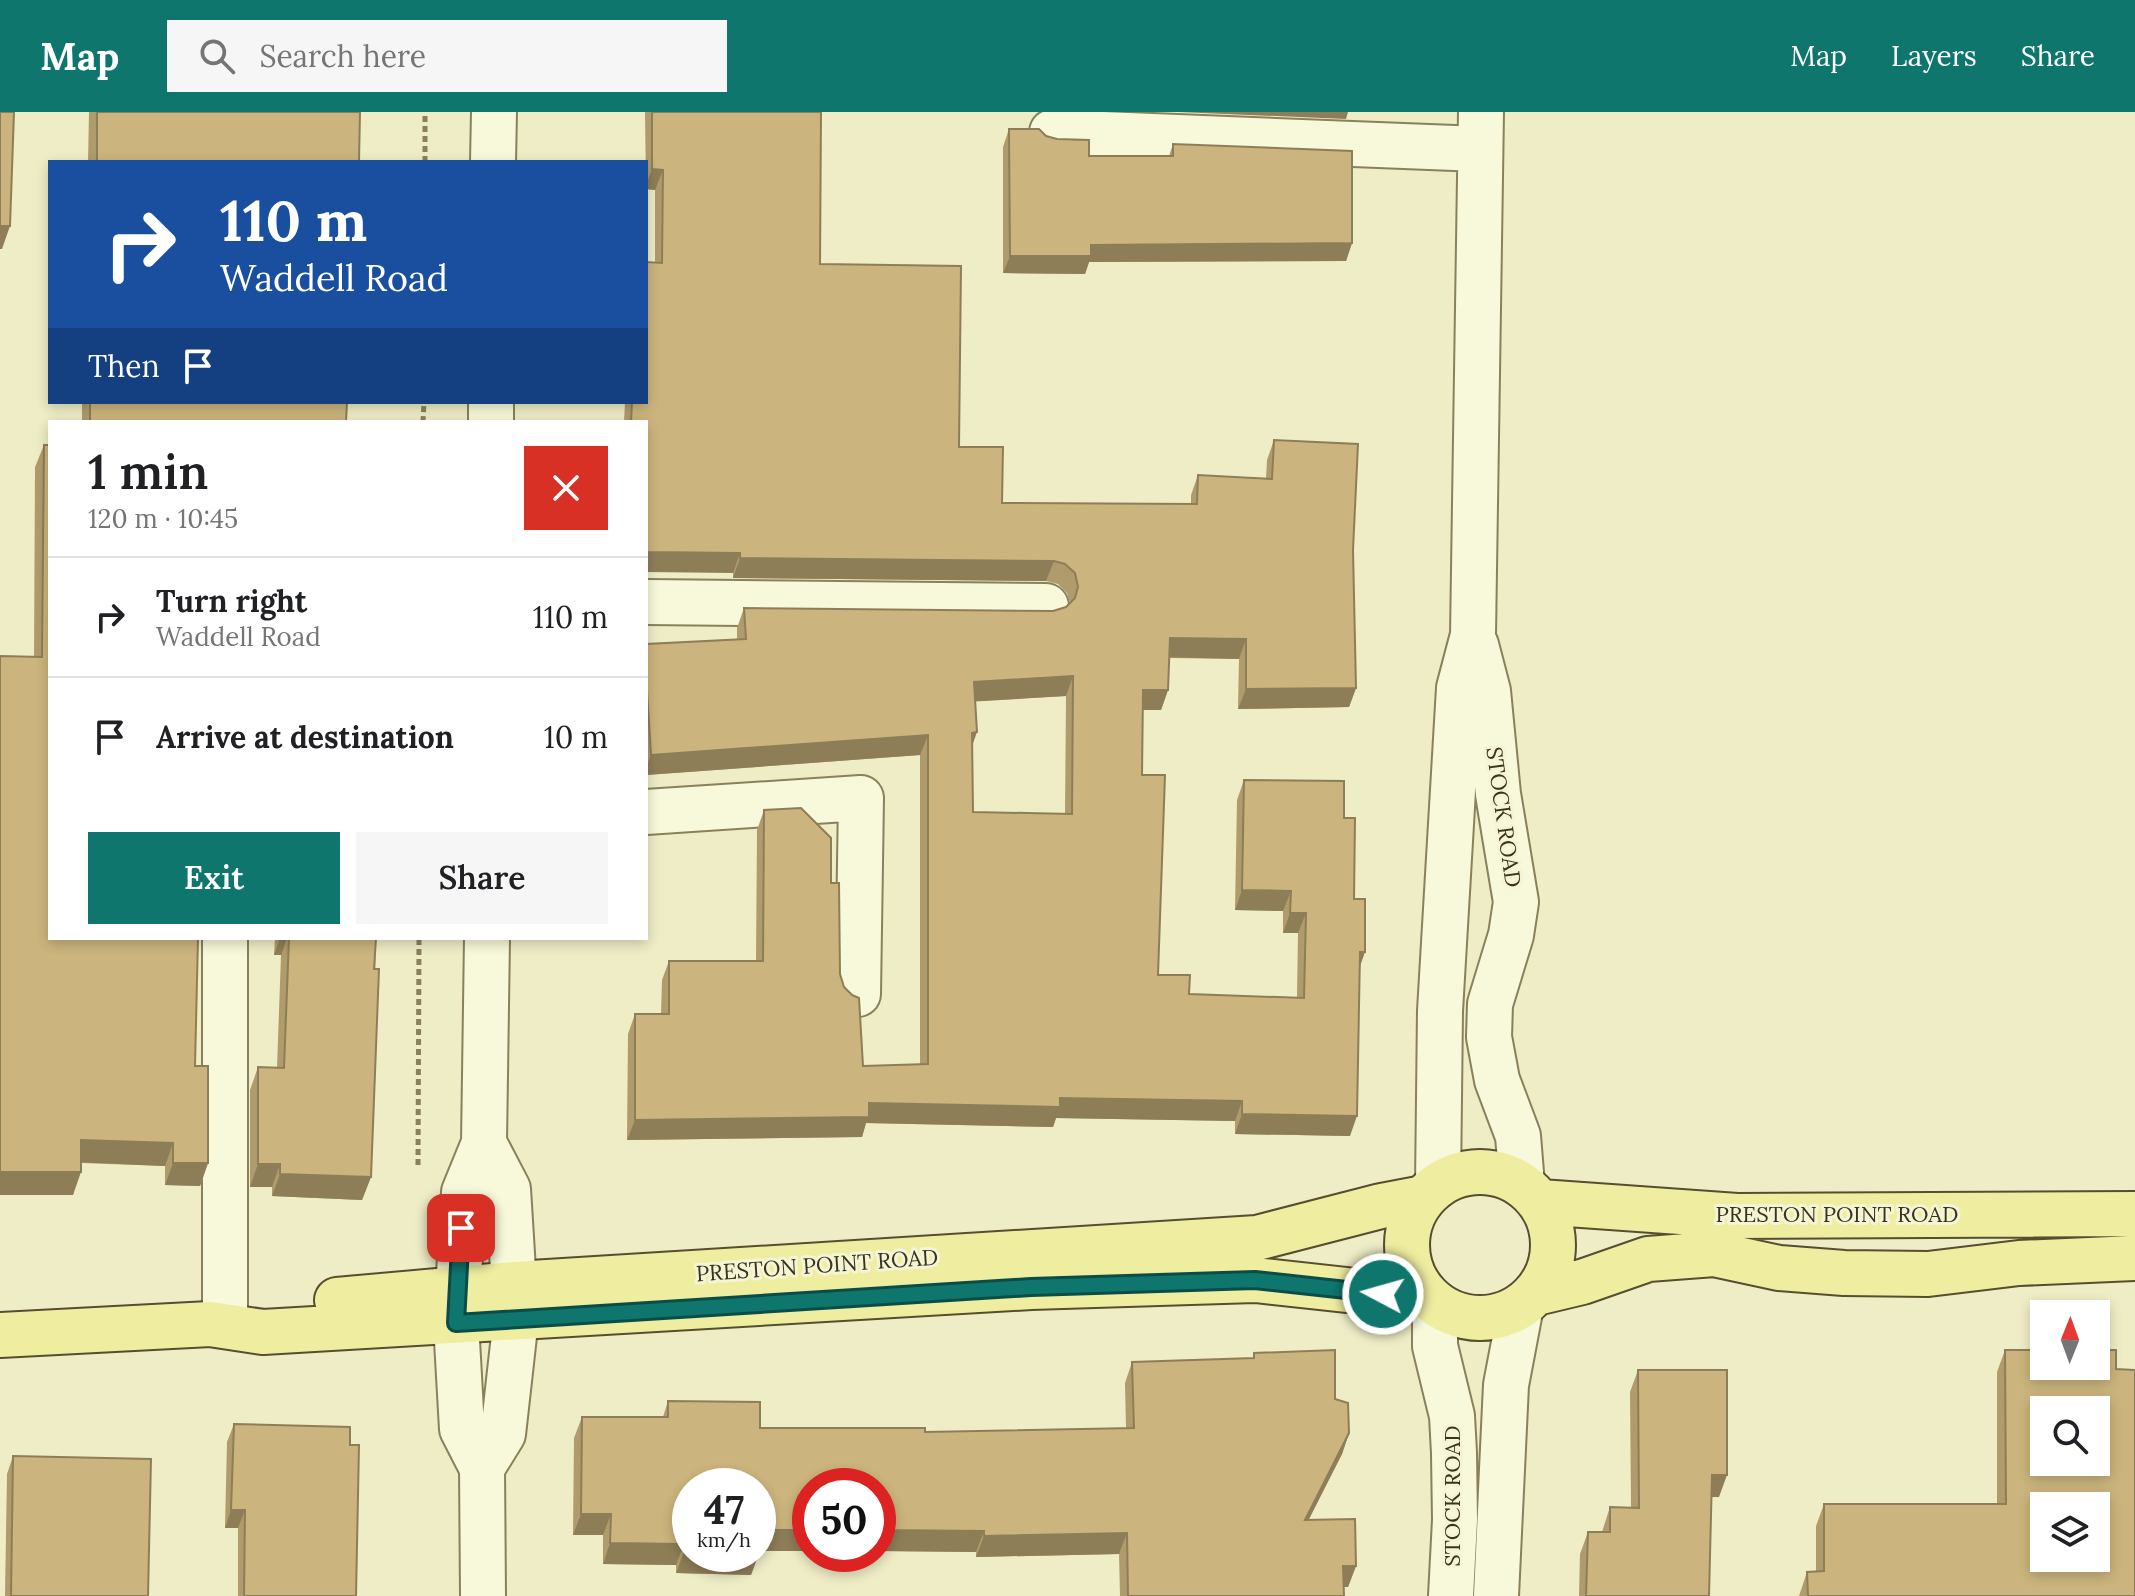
<!DOCTYPE html>
<meta charset="utf-8">
<style>
body{margin:0;font-family:Lora,serif;background:#f6f6f6;color:#202124;height:100vh;display:flex;flex-direction:column;font-size:30px;white-space:nowrap}
*{box-sizing:border-box;margin:0}
p{font-size:26px;color:#757577}
.icon{flex:none;width:44px;height:44px;fill:none;stroke:currentColor;stroke-width:2;stroke-linecap:round;stroke-linejoin:round}
.map{position:relative;flex:1;overflow:hidden}
.panel{position:absolute;left:48px;top:308px;width:600px;height:520px;display:flex;flex-direction:column;background:#fff;border-radius:0px;box-shadow:0 4px 12px #0003}
.panel>*{flex:none}
.guide{position:absolute;left:48px;top:48px;width:600px;height:244px;border-radius:0px;box-shadow:0 4px 12px #0003;background:#1a4fa0;color:#fff;overflow:hidden}
.needle{width:52px;rotate:1deg}
.tools{position:absolute;left:2030px;top:1188px;display:grid;gap:16px}
.tools a{display:grid;place-items:center;width:80px;height:80px;border-radius:0px;background:#fff;box-shadow:0 4px 12px #0003;font-size:40px}
.speed{position:absolute;left:672px;top:1356px;display:flex;gap:16px;font-size:40px;font-weight:700;text-align:center}
.speed>*{display:grid;place-content:center;width:104px;height:104px;border-radius:50%;background:#fff;box-shadow:0 4px 12px #0003;line-height:1}
.speed small{font-size:20px;font-weight:400}
.speed .limit{border:12px solid #d22;background:#fff;color:#111}
.pin{position:absolute;display:grid;place-items:center;width:68px;height:68px;color:#fff;margin:-34px;border-radius:16px;box-shadow:0 4px 12px #0006}
.me{position:absolute;width:88px;margin:-44px;rotate:276deg;stroke-linejoin:round;filter:drop-shadow(0 0 6px #0008)}
.turn{display:flex;align-items:center;gap:28px;height:168px;padding:0 40px;font-size:36px}
.turn .icon{width:104px;height:104px;stroke-width:2.5}
.turn b{display:block;font-size:56px;line-height:68px}
.then{display:flex;align-items:center;height:76px;padding:0 40px;background:#0003;gap:16px;font-size:30px}
.round{display:grid;place-items:center;flex:none;width:84px;height:84px;border-radius:0px;background:#f6f6f6}
.overview{display:flex;align-items:center;justify-content:space-between;height:136px;padding:0 40px}
h1{font-size:48px;font-weight:600;line-height:60px}
.cta{display:flex;gap:16px;margin-top:auto;padding:16px 40px}
.cta a{flex:1;height:92px;border-radius:0px;background:#0f766e;color:#fff;font-size:32px;font-weight:600;line-height:92px;text-align:center}
.cta a+a{background:#f6f6f6;color:#202124}
ul{padding:0;list-style:none}
li{display:flex;align-items:center;gap:24px;height:120px;padding:0 40px;border-top:2px solid #e0e0e0}
li div{flex:1}
li b{display:block;font-size:30px}
li em{font-style:normal}
header{display:flex;align-items:center;gap:48px;box-sizing:border-box;height:112px;padding:0 40px;background:#0f766e;color:#fff}
header strong{font-size:38px}
nav{display:flex;gap:44px;margin-inline-start:auto;font-size:28px}
.search{width:560px;height:72px;background:#f6f6f6;display:flex;align-items:center;gap:20px;box-sizing:border-box;padding:0 28px;border-radius:0px;color:#757577;font-size:30px}
.map>svg:first-child{display:block}
.lines{fill:none;stroke-linecap:round;stroke-linejoin:round}
.minor-casing{stroke:#89815c;stroke-width:48}
.major-casing{stroke:#574d30;stroke-width:48}
.path{stroke:#89815c;stroke-width:5;stroke-dasharray:6 4;stroke-linecap:butt}
.minor{stroke:#f8f8da;stroke-width:44}
.major{stroke:#efeda0;stroke-width:44}
.wall{fill:#af9b6c;fill-rule:evenodd}
.shaded-wall{fill:#8e7e58}
.building{fill:#cbb47d;stroke:#8e7e58;stroke-width:2;fill-rule:evenodd}
.route-casing{stroke:#0a4d48;stroke-width:20}
.route{stroke:#0f766e;stroke-width:14}
.labels{text-anchor:middle;dominant-baseline:central;stroke-width:6;stroke-linejoin:round;paint-order:stroke}
.street-label{font-size:22px;fill:#393420;stroke:#f5f5d6}
</style>
<header>
<strong>Map</strong>
<div class="search"><svg class="icon" aria-label="search" viewBox="0 0 24 24"><circle cx="10" cy="10" r="6"/><path d="M15 15l6 6"/></svg>Search here</div>
<nav><a>Map</a><a>Layers</a><a>Share</a></nav>
</header>
<div class="map">
<svg width="2135" height="1484" viewBox="0 0 2135 1484">
<rect width="100%" height="100%" fill="#eeedc6"/>
<g class="lines">
<g class="minor-casing">
<path id="minor" d="M 1052,20 L 1480,37
M 493,50 L 494,0
M 491,310 L 491,290
M 646,490 L 1046,494
M 1476,533 L 1488,579 L 1498,682 L 1516,790 L 1511,823 L 1490,892 L 1489,925 L 1497,968 L 1518,1024 L 1522,1073
M 646,700 L 861,686 L 858,882
M 225,826 L 225,1207
M 1438,1073 L 1440,899 L 1459,576 L 1473,523 L 1481,0
M 1435,1191 L 1435,1234 L 1452,1304 L 1454,1341 L 1455,1408 L 1451,1484
M 482,1356 L 503,1322 L 516,1206 L 508,1077 L 484,1031
M 483,1484 L 482,1356 L 462,1317 L 456,1211 L 464,1080 L 484,1031 L 487,826
M 1496,1484 L 1506,1273 L 1521,1194"/>
</g>
<g class="major-casing">
<path id="major" d="M1407 1133a73 73 0 1 1 146 0a73 73 0 1 1-146 0Z
M 1540,1090 L 1737,1104 L 2135,1102
M 1536,1181 L 1582,1170 L 1648,1147 L 1714,1142 L 1779,1156 L 1844,1161 L 1928,1162 L 2019,1151 L 2135,1146
M 337,1188 L 515,1172 L 1257,1126 L 1381,1094 L 1423,1086
M 0,1223 L 210,1212 L 263,1220 L 1031,1175 L 1255,1168 L 1383,1182 L 1423,1179"/>
</g>
<path class="path" d="M 425,50 L 425,0
M 423,310 L 424,290
M 418,1053 L 419,826"/>
<use href="#minor" class="minor"/>
<use href="#major" class="major"/>
</g>
<path class="wall" d="M 89,0 L 360,0 L 359,50 L 88,50 Z
M 645,0 L 821,0 L 820,152 L 1002,391 L 1191,392 L 1191,383 L 1198,363 L 1266,366 L 1267,348 L 1274,328 L 1353,438 L 1356,576 L 1349,595 L 1238,597 L 1239,547 L 1169,546 L 1168,578 L 1161,598 L 1143,598 L 1142,663 L 1158,863 L 1189,882 L 1297,886 L 1298,821 L 1283,821 L 1283,799 L 1235,798 L 1237,688 L 1244,668 L 1344,706 L 1354,787 L 1359,856 L 1350,1024 L 1235,1022 L 1235,1009 L 1056,1006 L 1053,1015 L 866,1011 L 862,1025 L 627,1028 L 628,922 L 635,902 L 661,902 L 662,868 L 669,849 L 756,849 L 757,718 L 764,698 L 831,771 L 840,862 L 863,954 L 920,952 L 920,643 L 646,663 L 646,532 L 737,527 L 737,516 L 744,496 L 1053,499 L 1066,495 L 1070,491 L 1067,481 L 1058,472 L 1046,469 L 733,466 L 733,461 L 646,310 L 624,310 L 625,290 L 646,290 L 655,151 L 655,78 L 646,77 ZM 1066,584 L 1065,702 L 973,700 L 972,634 L 975,589 Z
M 1009,17 L 1046,24 L 1089,44 L 1169,44 L 1173,32 L 1352,131 L 1346,149 L 1089,150 L 1085,162 L 1003,161 L 1003,35 Z
M 82,290 L 347,290 L 346,310 L 82,310 Z
M 44,333 L 195,954 L 208,1051 L 200,1074 L 165,1073 L 165,1054 L 81,1051 L 73,1083 L 0,1083 L 0,544 L 34,545 L 35,355 Z
M 275,826 L 376,826 L 371,1065 L 362,1088 L 272,1084 L 272,1075 L 250,1075 L 250,978 L 258,955 L 277,956 L 281,843 L 274,843 Z
M 2005,1238 L 2116,1257 L 2135,1484 L 1799,1484 L 1807,1460 L 1816,1460 L 1816,1414 L 1824,1392 L 1997,1392 L 1997,1260 Z
M 1254,1241 L 1335,1287 L 1349,1321 L 1342,1342 L 1308,1408 L 1356,1454 L 1348,1475 L 1344,1475 L 1344,1484 L 1120,1484 L 1119,1442 L 976,1445 L 976,1440 L 878,1439 L 878,1374 L 759,1439 L 751,1463 L 676,1461 L 676,1453 L 603,1452 L 603,1423 L 573,1423 L 574,1326 L 582,1305 L 663,1305 L 668,1289 L 760,1316 L 925,1320 L 1126,1316 L 1125,1271 L 1132,1250 L 1253,1246 Z
M 1638,1258 L 1719,1385 L 1711,1385 L 1709,1484 L 1579,1484 L 1580,1442 L 1588,1420 L 1602,1420 L 1610,1395 L 1631,1396 L 1630,1280 Z
M 234,1312 L 350,1333 L 356,1484 L 238,1484 L 238,1416 L 225,1416 L 227,1330 Z
M 13,1344 L 148,1484 L 5,1484 L 7,1362 Z"/>
<path class="shaded-wall" d="M 1178,0 L 1348,0 L 1346,7 Z
M 652,57 L 663,58 L 655,78 L 646,77 L 646,73 Z
M 0,114 L 10,114 L 2,137 L 0,137 Z
M 1352,131 L 1346,149 L 1089,150 L 1085,162 L 1003,161 L 1010,144 L 1091,133 Z
M 646,440 L 740,441 L 733,461 L 646,460 Z
M 740,446 L 1054,449 L 1046,469 L 733,466 Z
M 1170,526 L 1246,527 L 1239,547 L 1162,545 Z
M 1073,564 L 1066,584 L 967,590 L 974,570 Z
M 1356,576 L 1349,595 L 1238,597 L 1246,577 Z
M 1143,578 L 1168,578 L 1161,598 L 1136,598 Z
M 977,620 L 970,640 L 972,621 Z
M 928,623 L 920,643 L 646,663 L 646,656 L 651,643 Z
M 1242,778 L 1291,779 L 1283,799 L 1235,798 Z
M 1290,801 L 1306,801 L 1298,821 L 1283,821 Z
M 280,826 L 287,826 L 281,843 L 274,843 Z
M 1360,840 L 1365,840 L 1358,860 Z
M 1060,986 L 1242,989 L 1235,1009 L 1056,1006 L 1053,1015 L 866,1011 L 862,1025 L 627,1028 L 635,1008 L 869,991 Z
M 1242,1002 L 1357,1004 L 1350,1024 L 1235,1022 Z
M 81,1028 L 173,1031 L 165,1054 L 73,1050 Z
M 173,1051 L 208,1051 L 200,1074 L 165,1073 Z
M 258,1052 L 280,1052 L 272,1075 L 250,1075 Z
M 0,1060 L 81,1060 L 73,1083 L 0,1083 Z
M 280,1062 L 371,1065 L 362,1088 L 272,1084 Z
M 1349,1321 L 1342,1342 L 1298,1429 L 1305,1408 Z
M 1712,1363 L 1727,1363 L 1719,1385 L 1704,1385 Z
M 231,1398 L 245,1398 L 238,1416 L 225,1416 Z
M 581,1402 L 611,1402 L 603,1423 L 573,1423 Z
M 759,1418 L 810,1418 L 810,1439 L 758,1439 Z
M 878,1418 L 984,1419 L 976,1440 L 878,1439 Z
M 1127,1421 L 1119,1442 L 976,1445 L 984,1424 Z
M 610,1431 L 684,1432 L 676,1453 L 603,1452 Z
M 684,1440 L 690,1441 L 690,1442 L 759,1442 L 751,1463 L 676,1461 Z
M 1343,1454 L 1356,1454 L 1348,1475 L 1336,1475 Z"/>
<path class="building" d="M 0,0 L 14,0 L 10,114 L 0,114 Z
M 97,0 L 360,0 L 359,50 L 97,50 Z
M 652,0 L 821,0 L 820,152 L 961,154 L 959,335 L 1003,335 L 1002,391 L 1197,392 L 1198,363 L 1272,367 L 1274,328 L 1358,332 L 1353,438 L 1356,576 L 1246,577 L 1246,527 L 1170,526 L 1168,578 L 1143,578 L 1142,663 L 1165,663 L 1158,863 L 1190,863 L 1189,882 L 1304,886 L 1306,801 L 1290,801 L 1291,779 L 1242,778 L 1244,668 L 1344,669 L 1344,706 L 1355,706 L 1354,787 L 1365,787 L 1365,840 L 1360,840 L 1357,1004 L 1242,1002 L 1242,989 L 1060,986 L 1060,995 L 869,991 L 869,1005 L 635,1008 L 635,902 L 669,902 L 669,849 L 763,849 L 764,698 L 801,696 L 831,726 L 831,771 L 839,771 L 840,862 L 844,875 L 852,883 L 859,886 L 863,954 L 928,952 L 928,623 L 651,643 L 646,562 L 646,532 L 746,527 L 744,496 L 1053,499 L 1066,495 L 1075,486 L 1078,475 L 1075,461 L 1065,452 L 1054,449 L 740,446 L 740,441 L 646,440 L 646,310 L 631,310 L 632,290 L 646,290 L 646,150 L 662,151 L 663,58 L 652,57 ZM 1073,564 L 1072,702 L 973,700 L 972,621 L 977,620 L 974,570 Z
M 1009,17 L 1039,17 L 1046,24 L 1057,27 L 1089,28 L 1089,44 L 1173,44 L 1173,32 L 1352,39 L 1352,131 L 1091,133 L 1091,144 L 1010,144 Z
M 90,290 L 347,290 L 346,310 L 90,310 Z
M 44,333 L 50,333 L 50,826 L 198,826 L 195,954 L 208,954 L 208,1051 L 173,1051 L 173,1031 L 81,1028 L 81,1060 L 0,1060 L 0,544 L 42,545 Z
M 289,826 L 376,826 L 374,857 L 379,857 L 371,1065 L 280,1062 L 280,1052 L 258,1052 L 258,955 L 284,956 Z
M 1335,1238 L 1335,1287 L 1348,1291 L 1349,1321 L 1305,1408 L 1355,1407 L 1356,1454 L 1343,1454 L 1344,1484 L 1128,1484 L 1127,1421 L 984,1424 L 984,1419 L 878,1418 L 878,1374 L 810,1374 L 810,1418 L 759,1418 L 759,1442 L 758,1442 L 758,1374 L 690,1374 L 690,1441 L 684,1440 L 684,1432 L 610,1431 L 611,1402 L 581,1402 L 582,1305 L 668,1305 L 668,1289 L 760,1290 L 760,1316 L 925,1316 L 925,1320 L 1134,1316 L 1132,1250 L 1254,1246 L 1254,1241 Z
M 2005,1238 L 2044,1238 L 2044,1254 L 2096,1254 L 2096,1238 L 2116,1238 L 2116,1257 L 2135,1258 L 2135,1484 L 1808,1484 L 1807,1460 L 1824,1459 L 1824,1392 L 2006,1392 ZM 2044,1298 L 2096,1298 L 2096,1350 L 2044,1350 ZM 2044,1394 L 2096,1394 L 2096,1446 L 2044,1446 Z
M 1638,1258 L 1727,1258 L 1727,1363 L 1712,1363 L 1709,1484 L 1586,1484 L 1588,1420 L 1610,1420 L 1610,1395 L 1639,1396 Z
M 234,1312 L 350,1315 L 350,1333 L 359,1333 L 356,1484 L 244,1484 L 245,1398 L 231,1398 Z
M 13,1344 L 151,1347 L 148,1484 L 11,1484 Z"/>
<g class="lines">
<g class="route-casing">
<path id="route" d="M 461,1116 L 456,1211 L 1031,1175 L 1255,1168 L 1383,1182"/>
</g>
<use href="#route" class="route"/>
</g>
<g class="labels">
<g class="street-label">
<text transform="translate(1504 705) rotate(82)">STOCK ROAD</text>
<text x="1837" y="1102">PRESTON POINT ROAD</text>
<text transform="translate(817 1153) rotate(-4)">PRESTON POINT ROAD</text>
<text transform="translate(1452 1384) rotate(-90)">STOCK ROAD</text>
</g>
</g>
</svg>
<div class="tools">
<a><svg class="needle" viewBox="-14 -14 28 28"><path d="M0-13l5 13h-10z" fill="#e53935"/><path d="M0 13l5-13h-10z" fill="#757577"/></svg></a>
<a><svg class="icon" aria-label="search" viewBox="0 0 24 24"><circle cx="10" cy="10" r="6"/><path d="M15 15l6 6"/></svg></a>
<a><svg class="icon" aria-label="layers" viewBox="0 0 24 24"><path d="M12 4l9 5-9 5-9-5zM3 14l9 5 9-5"/></svg></a>
</div>
<div class="speed"><div>47<small>km/h</small></div><div class="limit">50</div></div>
<div class="pin" style="left:461px;top:1116px;background:#d93025"><svg class="icon" aria-label="arrive" viewBox="0 0 24 24"><path d="M6 21V4h12l-3 4 3 4H6"/></svg></div>
<svg class="me" style="left:1383px;top:1182px" viewBox="-20 -20 40 40"><circle r="17" fill="#0f766e" stroke="#fff" stroke-width="3"/><path d="M0-11L8 9 0 5-8 9z" fill="#fff"/></svg>
<div class="guide">
<div class="turn"><svg class="icon" aria-label="right" viewBox="0 0 24 24"><path d="M7 20v-9h11M14 6l5 5-5 5"/></svg><div><b>110 m</b>Waddell Road</div></div>
<div class="then">Then<svg class="icon" aria-label="arrive" viewBox="0 0 24 24"><path d="M6 21V4h12l-3 4 3 4H6"/></svg></div>
</div>
<section class="panel">
<div class="overview"><div><h1>1 min</h1><p>120 m · 10:45</p></div><a class="round" style="background:#d93025;color:#fff"><svg class="icon" aria-label="close" viewBox="0 0 24 24"><path d="M6 6l12 12M18 6L6 18"/></svg></a></div>
<ul>
<li><svg class="icon" aria-label="right" viewBox="0 0 24 24"><path d="M7 20v-9h11M14 6l5 5-5 5"/></svg><div><b>Turn right</b><p>Waddell Road</p></div><em>110 m</em></li>
<li><svg class="icon" aria-label="arrive" viewBox="0 0 24 24"><path d="M6 21V4h12l-3 4 3 4H6"/></svg><div><b>Arrive at destination</b></div><em>10 m</em></li>
</ul>
<div class="cta"><a>Exit</a><a>Share</a></div>
</section>
</div>
